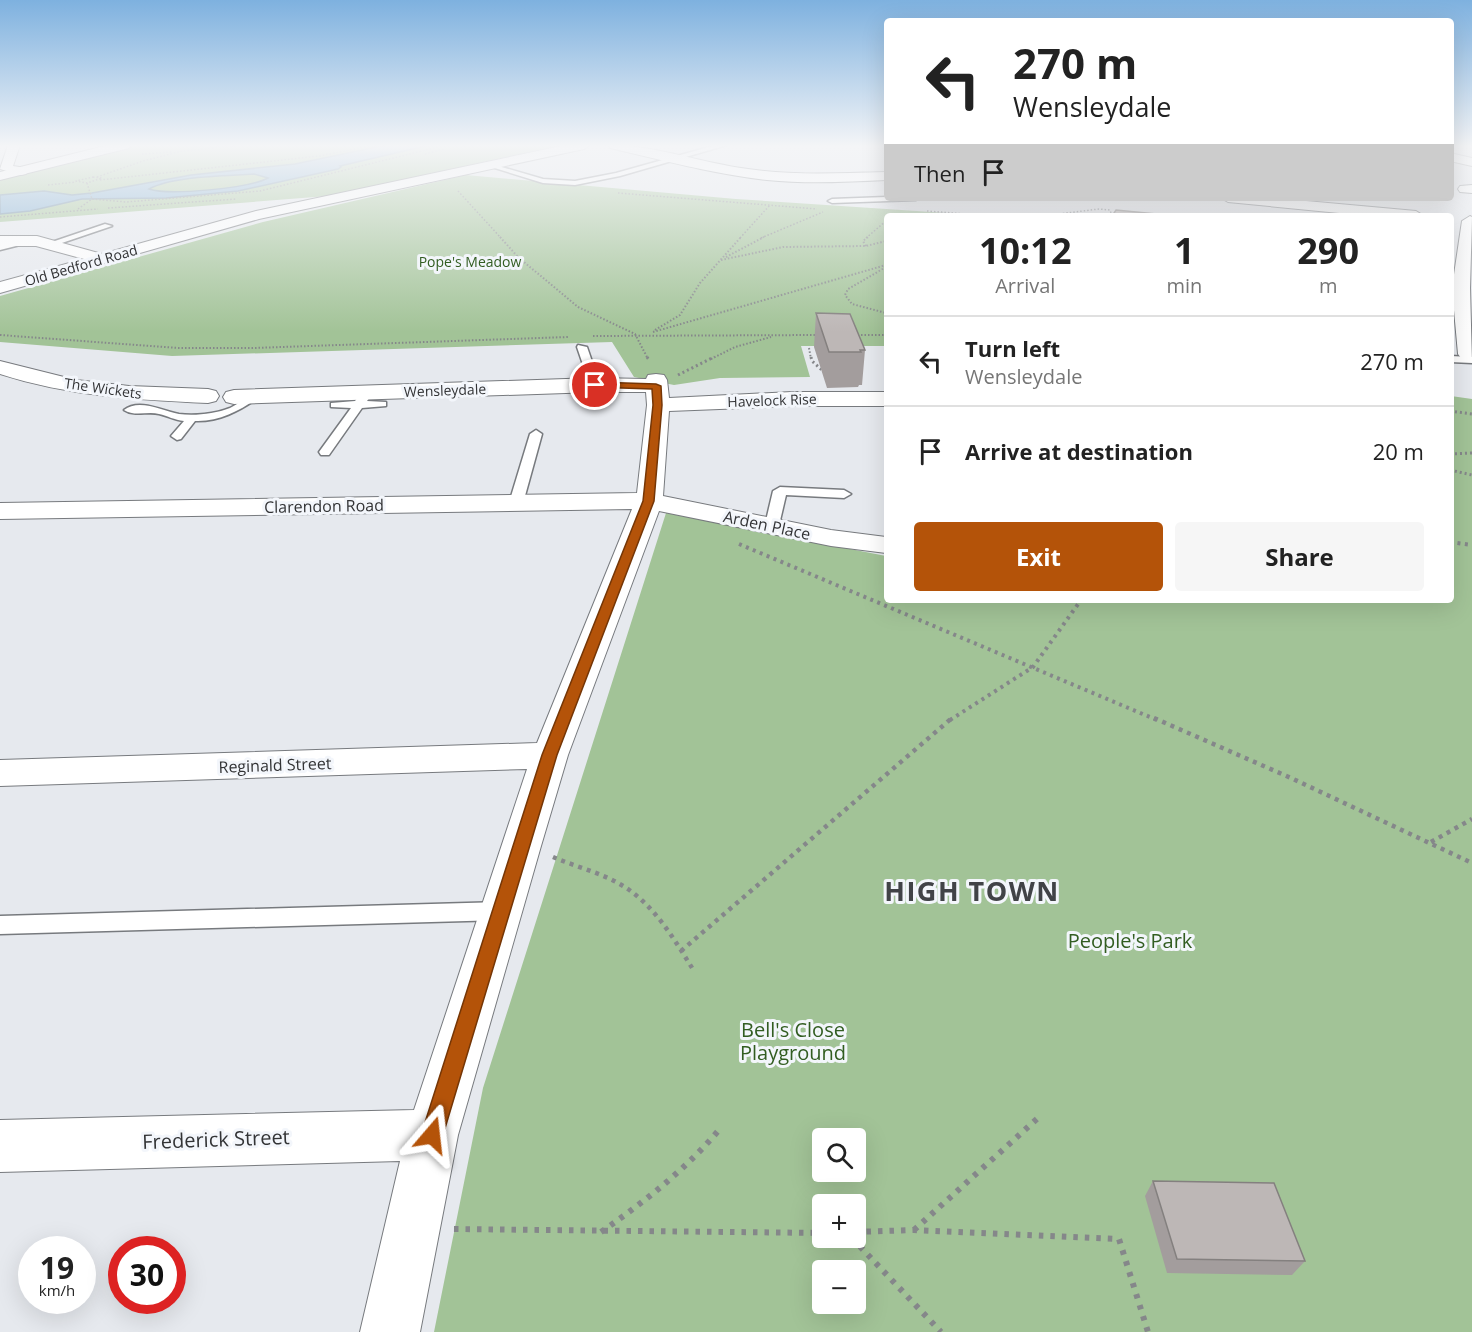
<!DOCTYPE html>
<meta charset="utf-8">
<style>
body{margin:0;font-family:"Open Sans",sans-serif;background:#f6f6f6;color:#222;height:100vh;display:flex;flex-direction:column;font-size:22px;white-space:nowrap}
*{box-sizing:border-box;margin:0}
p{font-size:20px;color:#767676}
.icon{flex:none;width:33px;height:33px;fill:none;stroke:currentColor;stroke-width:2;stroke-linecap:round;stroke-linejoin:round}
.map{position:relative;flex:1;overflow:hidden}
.details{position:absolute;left:884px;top:213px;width:570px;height:390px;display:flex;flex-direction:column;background:#fff;border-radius:6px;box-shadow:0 6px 24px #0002}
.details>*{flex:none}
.top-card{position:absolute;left:884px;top:18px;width:570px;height:183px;border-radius:6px;box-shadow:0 6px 24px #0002;background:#fff;color:#222;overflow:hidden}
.fabs{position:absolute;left:812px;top:1128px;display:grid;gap:12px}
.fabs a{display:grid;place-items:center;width:54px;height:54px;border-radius:6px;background:#fff;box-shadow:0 6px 24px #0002;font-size:30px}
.speed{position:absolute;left:18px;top:1236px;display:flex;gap:12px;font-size:30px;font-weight:700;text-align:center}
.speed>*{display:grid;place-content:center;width:78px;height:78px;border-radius:50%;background:#fff;box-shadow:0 6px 24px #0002;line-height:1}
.speed small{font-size:15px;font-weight:400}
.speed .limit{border:9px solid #d22;background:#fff;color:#111}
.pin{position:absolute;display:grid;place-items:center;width:51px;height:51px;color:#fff;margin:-26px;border:3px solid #fff;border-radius:50%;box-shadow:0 2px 6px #0007}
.me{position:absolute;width:66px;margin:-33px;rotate:17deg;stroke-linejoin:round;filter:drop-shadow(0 0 4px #0008)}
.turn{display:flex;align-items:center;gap:21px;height:126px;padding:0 30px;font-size:27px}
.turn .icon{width:78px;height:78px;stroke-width:2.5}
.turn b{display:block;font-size:42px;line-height:51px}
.then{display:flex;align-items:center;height:57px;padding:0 30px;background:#0003;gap:12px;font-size:22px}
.eta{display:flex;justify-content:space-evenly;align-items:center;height:102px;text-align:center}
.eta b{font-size:36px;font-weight:700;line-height:42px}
.primary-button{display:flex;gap:12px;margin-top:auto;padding:12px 30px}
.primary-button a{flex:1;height:69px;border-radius:6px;background:#b45309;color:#fff;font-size:24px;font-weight:700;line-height:69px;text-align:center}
.primary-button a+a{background:#f6f6f6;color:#222}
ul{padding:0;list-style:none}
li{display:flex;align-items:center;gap:18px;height:90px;padding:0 30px;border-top:2px solid #e0e0e0}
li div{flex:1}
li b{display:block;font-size:22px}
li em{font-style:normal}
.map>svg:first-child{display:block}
.green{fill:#a2c397;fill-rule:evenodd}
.water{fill:#7fadd1;stroke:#6889a2;stroke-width:1.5;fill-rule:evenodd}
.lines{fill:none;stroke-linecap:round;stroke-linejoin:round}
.service-casing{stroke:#777a7e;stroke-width:3}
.minor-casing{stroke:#777a7e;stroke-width:2}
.primary-casing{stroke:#777a7e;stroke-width:2}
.trunk-casing{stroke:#777a7e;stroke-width:2}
.path-far5{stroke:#85878a;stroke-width:1.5;stroke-dasharray:1.5 2;stroke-linecap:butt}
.path-far4{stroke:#85878a;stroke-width:2;stroke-dasharray:1.5 2;stroke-linecap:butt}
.path-far3{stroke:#85878a;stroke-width:3;stroke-dasharray:2 3;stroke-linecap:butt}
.path-far2{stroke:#85878a;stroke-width:4;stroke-dasharray:3 4.5;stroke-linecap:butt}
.path-far1{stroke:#85878a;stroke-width:4.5;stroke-dasharray:4 5;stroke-linecap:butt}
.path{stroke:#85878a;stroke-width:6;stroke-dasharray:4.5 7;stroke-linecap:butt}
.service{fill:#fff;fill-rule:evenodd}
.minor{fill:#fff;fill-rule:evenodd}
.primary{fill:#fff;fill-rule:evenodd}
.trunk{fill:#fff;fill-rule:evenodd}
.wall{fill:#a39d9d}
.building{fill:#bdb7b6;stroke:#84807f;stroke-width:1.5}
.route{fill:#b45309;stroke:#753606;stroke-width:1.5}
.labels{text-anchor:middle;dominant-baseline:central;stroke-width:6;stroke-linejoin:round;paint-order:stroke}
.far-park-label{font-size:14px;fill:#325d21;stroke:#f3f6fb}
.far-street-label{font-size:14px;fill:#333436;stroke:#f3f6fb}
.street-label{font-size:16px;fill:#333436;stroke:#f3f6fb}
.near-park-label{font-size:20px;fill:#325d21;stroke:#f3f6fb}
.near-street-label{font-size:20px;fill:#333436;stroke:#f3f6fb}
.near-district-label{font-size:27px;font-weight:bold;letter-spacing:1.5px;fill:#414347;stroke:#f3f6fb}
</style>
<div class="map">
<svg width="1472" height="1332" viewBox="0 0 1472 1332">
<rect width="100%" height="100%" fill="#e6e9ee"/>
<path class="green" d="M 130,145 L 561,145 L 328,196 L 0,222 L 0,177 Z
M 466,175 L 736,199 L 992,216 L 886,216 L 886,346 L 801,346 L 810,377 L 720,378 L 674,385 L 634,377 L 612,342 L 172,356 L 0,342 L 0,296 L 263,222 Z
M 1451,396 L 1472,399 L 1472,1332 L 434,1332 L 483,1088 L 666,513 L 886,556 L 886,600 L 1450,600 ZM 822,1138 L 855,1138 L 855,1172 L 822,1172 ZM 822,1204 L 855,1204 L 855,1238 L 822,1238 ZM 822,1270 L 855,1270 L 855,1304 L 822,1304 Z"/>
<path class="water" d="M 386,145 L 430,145 L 340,166 L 341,167 L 338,169 L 238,191 L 166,198 L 82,199 L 30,211 L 0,214 L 0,195 L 44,191 L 72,195 L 92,193 L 191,175 L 295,164 ZM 254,174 L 268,178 C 249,188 170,196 149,189 C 173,176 225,176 254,174 Z"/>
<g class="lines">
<g class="service-casing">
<path id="service" d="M 716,145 L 727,145 L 620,176 L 575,185 L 543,183 L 485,165 L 488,163 L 543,179 L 575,181 L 616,173 Z
M 886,197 L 920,198 L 916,200 L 832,203 L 828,201 L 832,199 Z
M 105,224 L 112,226 L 53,246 L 46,244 Z
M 25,239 L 29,241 L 28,243 L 0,250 L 0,245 Z
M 578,345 L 587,347 L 600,385 L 599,387 L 595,388 L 590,385 L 577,347 Z
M 1450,356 L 1472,357 L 1472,363 L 1450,362 Z
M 367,390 L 373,393 L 367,401 L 386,402 L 386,406 L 362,408 L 329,455 L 321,455 L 319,452 L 351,408 L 331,407 L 331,403 L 355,401 L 363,391 Z
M 254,393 L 258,394 L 258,398 C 239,411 219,422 195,421 L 181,439 L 177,440 L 171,436 L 184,421 C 174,420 168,416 159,414 C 148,411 134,417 124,410 C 139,398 163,411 179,414 C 194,416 215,414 230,408 C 239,404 245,396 254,393 Z
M 536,430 L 542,434 L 523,503 L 516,507 L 511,506 L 509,503 L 530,434 Z
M 780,487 L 844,490 L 851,494 L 844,498 L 786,495 L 779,525 L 772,529 L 767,528 L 765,525 L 773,491 Z
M 502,902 L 510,905 L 513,911 L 510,917 L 502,920 L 0,934 L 0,916 Z"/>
</g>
<g class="minor-casing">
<path id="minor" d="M 8,145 L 20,145 L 13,166 L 26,168 L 28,171 L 26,174 L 21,175 L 0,169 Z
M 566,145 L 590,145 L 584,149 L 259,219 L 0,293 L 0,282 L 84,259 L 36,246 L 0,246 L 0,236 L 37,236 L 102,254 L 256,211 Z
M 608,145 C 655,145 701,163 748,169 C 794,176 840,173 886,172 L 886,180 C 847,182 806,184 767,180 C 714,174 661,160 610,148 Z
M 1472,185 L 1472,193 L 1460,192 L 1458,189 L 1460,186 Z
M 1221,198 L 1273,198 L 1416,211 L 1424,216 L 1370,216 L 1228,202 Z
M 1470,216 L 1472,217 L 1470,288 L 1472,362 L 1461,358 L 1458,354 L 1452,288 L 1462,221 Z
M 0,361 L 76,380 L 129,386 L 208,389 L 216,391 L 219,396 L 216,401 L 208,403 C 137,400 68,396 0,374 Z
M 656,374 L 664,375 L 667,380 L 669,398 L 792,392 L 886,392 L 886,406 L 792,406 L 669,411 L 663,496 L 831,530 L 886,537 L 886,553 L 831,546 L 659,511 L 568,755 L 541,846 L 458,1135 L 420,1332 L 360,1332 L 400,1161 L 0,1172 L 0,1120 L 414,1110 L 527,769 L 0,786 L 0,760 L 537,743 L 632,509 L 0,519 L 0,503 L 637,493 L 647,405 L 646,392 L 595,392 L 234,404 L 226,402 L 223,397 L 226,392 L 234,390 L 595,378 L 646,379 L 648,375 Z"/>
</g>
<g class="primary-casing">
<path id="primary" d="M 1450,153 L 1472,158 L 1472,166 L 1450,161 Z"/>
</g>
<g class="trunk-casing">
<path id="trunk" d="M 109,145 L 131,145 L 129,148 L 0,180 L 0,172 Z"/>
</g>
<path class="path-far5" d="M 193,148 L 204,145
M 142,154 L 171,152
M 425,154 L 444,149
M 93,177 L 102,178 L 87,183 L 76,181 Z
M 97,177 L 143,161 L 182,151 L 242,145
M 100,180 L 319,156 L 376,145
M 87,183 L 92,199
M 48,185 L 76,182
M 458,191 L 501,238
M 618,193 L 817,209
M 108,208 L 236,199
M 78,209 L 92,199 L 126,202 L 260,191 L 446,145
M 927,211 L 992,216
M 1042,216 L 1099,209 L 1110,210 L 1112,216
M 0,217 L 98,209
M 740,238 L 770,205
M 761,238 L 823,212
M 866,238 L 886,221"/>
<path class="path-far4" d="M 500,237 L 518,257 L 578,307 L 635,334 L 648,359
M 866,246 L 863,241 L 868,237
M 726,257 L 764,237
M 721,260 L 783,247 L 866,246 L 886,241
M 886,267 L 848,289 L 845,295 L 852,304 L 886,313
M 655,330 L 680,315 L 700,283 L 741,237
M 653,332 L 886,265
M 0,335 L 178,348 L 253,348 L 568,337
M 854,335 L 886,335
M 593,336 L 820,335
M 809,348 L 811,359
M 711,359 L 735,347 L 771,337"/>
<path class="path-far3" d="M 647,357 L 649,360
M 811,357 L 812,361 L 824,372
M 678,375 L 714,357
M 1450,411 L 1472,414
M 1450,454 L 1472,453
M 1450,470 L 1472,475"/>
<path class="path-far2" d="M 1450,542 L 1472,545
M 739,544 L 1157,720
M 950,720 L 1033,667 L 1081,600"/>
<path class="path-far1" d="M 1154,718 L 1291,778 L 1472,863
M 1431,842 L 1472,819
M 553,857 C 574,866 598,872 618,883 C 653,902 674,939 694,971
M 681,951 L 952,718"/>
<path class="path" d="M 454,1229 L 822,1233
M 914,1230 L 1038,1118
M 601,1232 C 644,1202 684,1171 718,1131
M 855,1232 L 914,1230 L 1119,1239 L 1148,1332
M 852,1238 L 941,1332"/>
<use href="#service" class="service"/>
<use href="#minor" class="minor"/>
<use href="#primary" class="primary"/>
<use href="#trunk" class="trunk"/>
</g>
<path class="wall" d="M 816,313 L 865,350 L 862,385 L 859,385 L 858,387 L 827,388 L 814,347 Z
M 1153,1181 L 1305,1261 L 1292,1275 L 1167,1273 L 1145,1196 Z"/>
<path class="building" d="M 1116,210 L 1177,216 L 1112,216 Z
M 816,313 L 850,314 L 865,350 L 860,350 L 861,352 L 829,352 Z
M 1153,1181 L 1274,1183 L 1305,1261 L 1177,1259 Z"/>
<linearGradient id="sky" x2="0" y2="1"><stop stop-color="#7eb1df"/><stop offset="0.44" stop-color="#f4f5f7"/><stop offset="1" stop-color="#f4f5f7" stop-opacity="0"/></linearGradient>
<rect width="1472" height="332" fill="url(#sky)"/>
<path class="route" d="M 595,382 L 656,384 L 661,386 L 662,405 L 654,501 L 557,755 L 443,1135 L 440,1142 L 432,1145 L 424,1142 L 421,1135 L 542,755 L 643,501 L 653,405 L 652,389 L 592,387 L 592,383 Z"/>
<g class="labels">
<g class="far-park-label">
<text x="470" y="261">Pope's Meadow</text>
</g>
<g class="far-street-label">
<text transform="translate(81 265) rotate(-16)">Old Bedford Road</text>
<text transform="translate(103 388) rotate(8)">The Wickets</text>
<text transform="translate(445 390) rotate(-2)">Wensleydale</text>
<text transform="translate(772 400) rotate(-2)">Havelock Rise</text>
</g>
<g class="street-label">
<text transform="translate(324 506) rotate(-1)">Clarendon Road</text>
<text transform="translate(767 525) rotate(12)">Arden Place</text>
<text transform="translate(275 765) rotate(-2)">Reginald Street</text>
</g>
<g class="near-park-label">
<text x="1130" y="940">People's Park</text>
<text x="793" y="1029">Bell's Close<tspan x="793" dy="23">Playground</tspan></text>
</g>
<g class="near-street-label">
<text transform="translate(216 1139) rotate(-2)">Frederick Street</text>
</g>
<g class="near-district-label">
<text x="972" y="890">HIGH TOWN</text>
</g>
</g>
</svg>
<div class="fabs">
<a><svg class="icon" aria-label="search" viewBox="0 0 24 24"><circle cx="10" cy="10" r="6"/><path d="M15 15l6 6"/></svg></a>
<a>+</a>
<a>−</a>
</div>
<div class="speed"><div>19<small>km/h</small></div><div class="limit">30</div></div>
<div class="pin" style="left:595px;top:385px;background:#d93025"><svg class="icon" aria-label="arrive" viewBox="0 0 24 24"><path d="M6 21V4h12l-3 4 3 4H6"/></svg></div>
<svg class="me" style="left:432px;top:1135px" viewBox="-20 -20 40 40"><path d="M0-17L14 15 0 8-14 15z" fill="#b45309" stroke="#fff" stroke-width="4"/></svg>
<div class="top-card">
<div class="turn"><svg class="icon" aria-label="left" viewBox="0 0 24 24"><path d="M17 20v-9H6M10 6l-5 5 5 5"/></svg><div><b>270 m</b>Wensleydale</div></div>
<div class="then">Then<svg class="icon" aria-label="arrive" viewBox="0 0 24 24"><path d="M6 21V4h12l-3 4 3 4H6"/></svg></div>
</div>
<section class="details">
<div class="eta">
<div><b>10:12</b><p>Arrival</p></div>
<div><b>1</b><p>min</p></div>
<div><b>290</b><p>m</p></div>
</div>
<ul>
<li><svg class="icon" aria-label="left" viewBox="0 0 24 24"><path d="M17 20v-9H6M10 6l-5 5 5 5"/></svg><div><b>Turn left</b><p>Wensleydale</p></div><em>270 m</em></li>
<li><svg class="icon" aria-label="arrive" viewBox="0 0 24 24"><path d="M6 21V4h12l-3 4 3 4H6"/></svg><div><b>Arrive at destination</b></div><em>20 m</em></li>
</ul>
<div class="primary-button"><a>Exit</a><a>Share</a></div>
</section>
</div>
